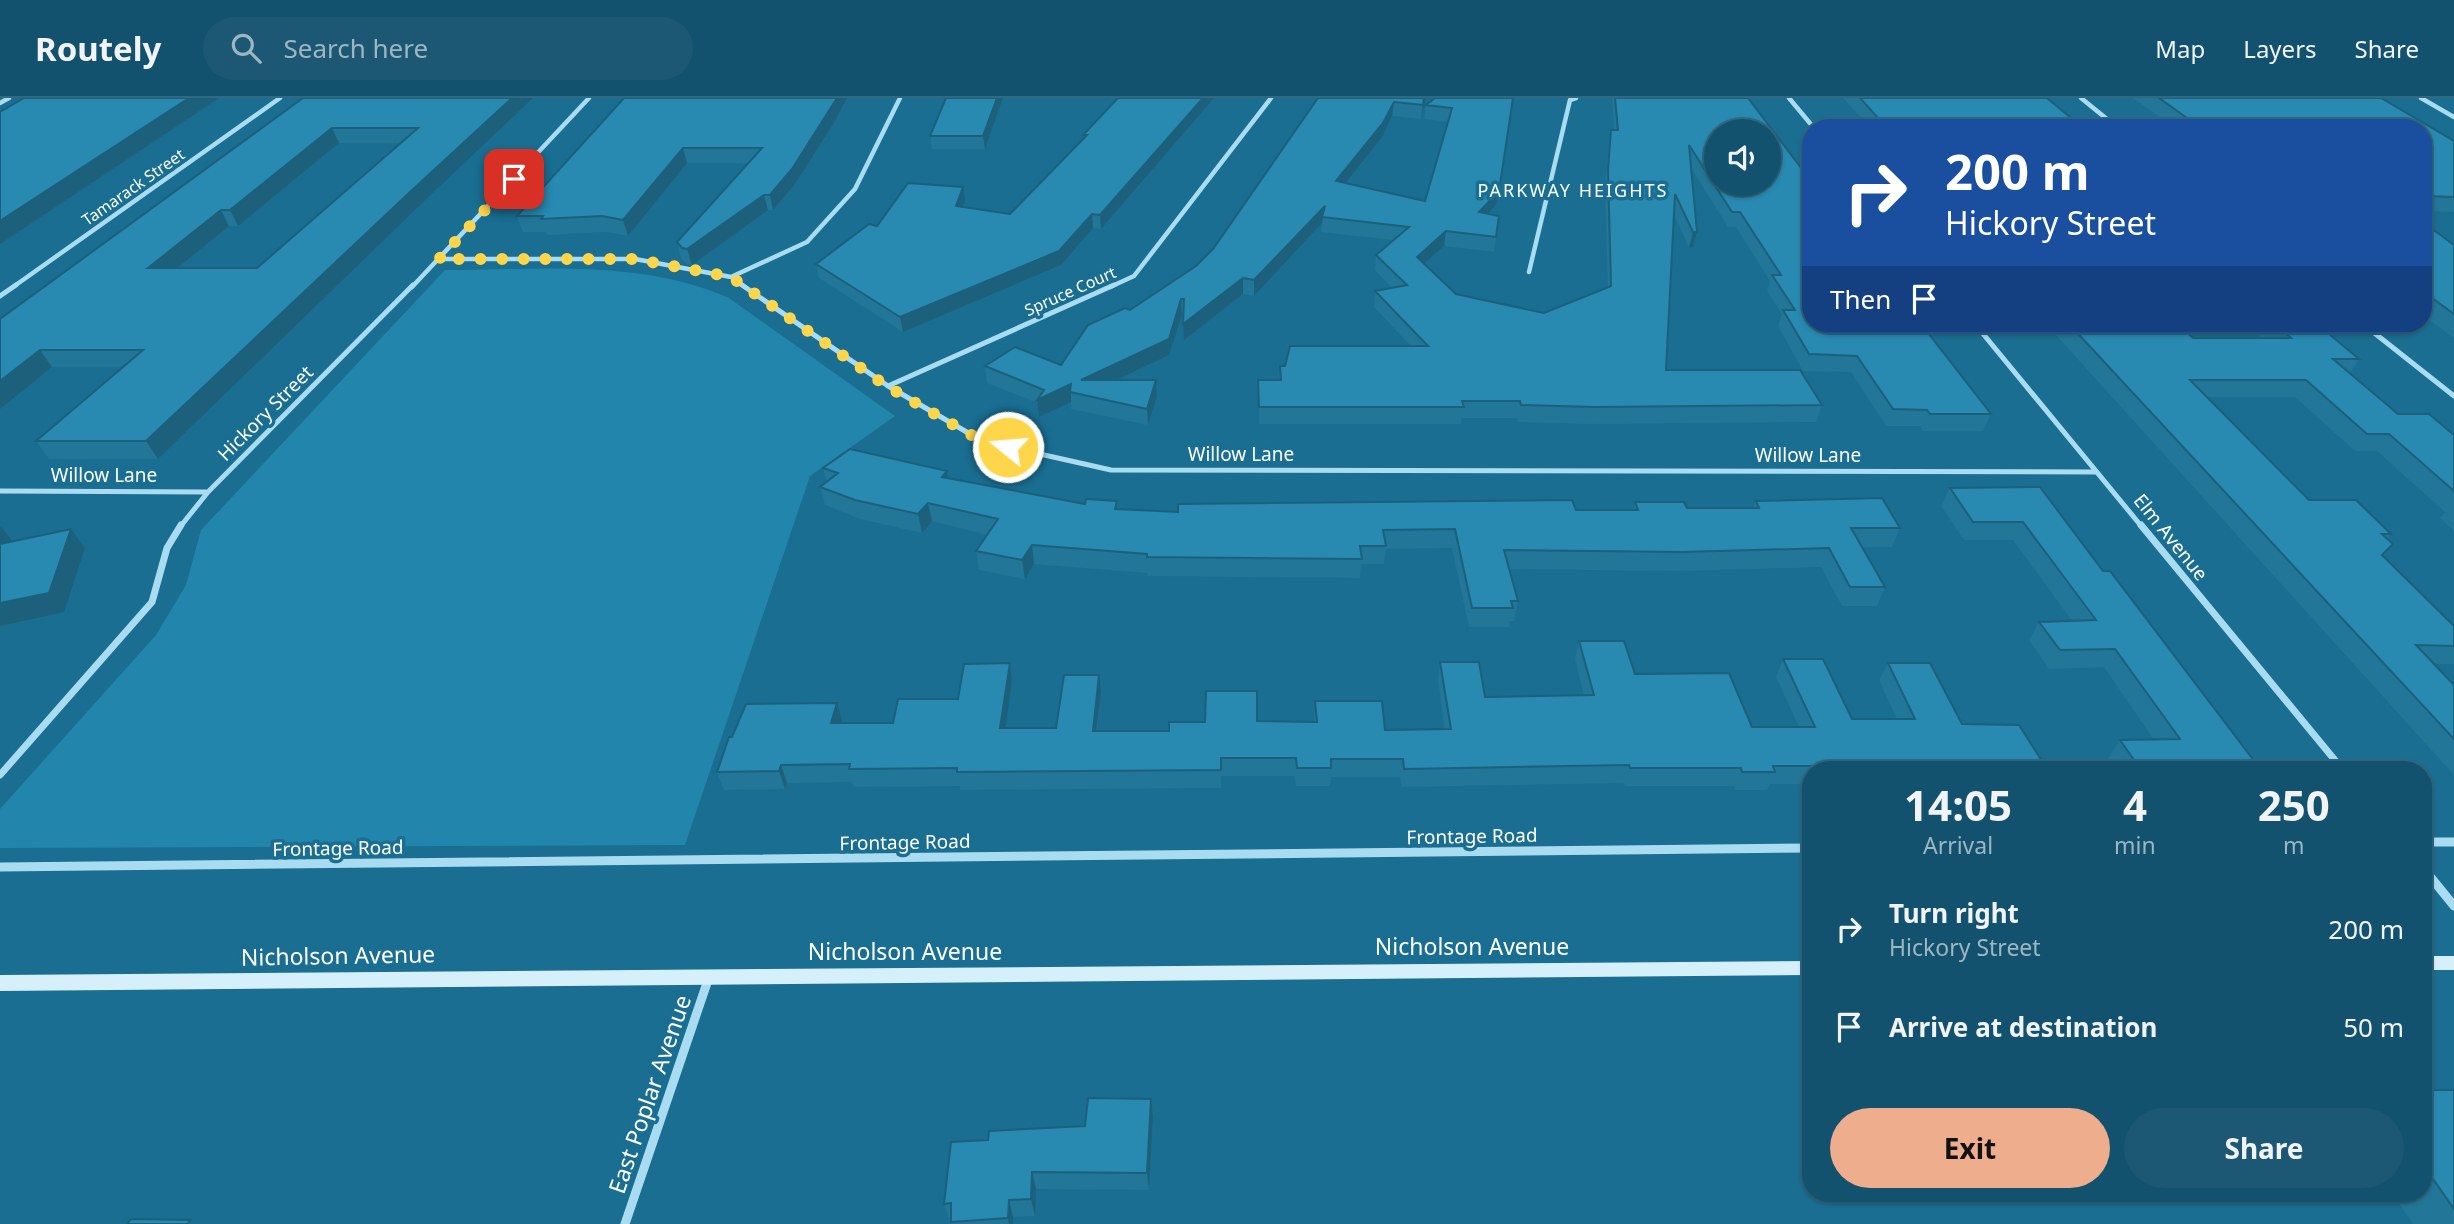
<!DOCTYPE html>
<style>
body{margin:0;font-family:"Noto Sans",sans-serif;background:#1c5873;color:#f1f3f6;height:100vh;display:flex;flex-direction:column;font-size:26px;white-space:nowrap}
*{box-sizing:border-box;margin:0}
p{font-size:23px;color:#9db6c2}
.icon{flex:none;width:38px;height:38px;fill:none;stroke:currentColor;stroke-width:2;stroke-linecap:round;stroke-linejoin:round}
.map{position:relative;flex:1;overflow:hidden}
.panel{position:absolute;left:1802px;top:663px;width:630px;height:441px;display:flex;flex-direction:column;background:#13526e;border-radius:28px;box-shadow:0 2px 5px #0004,0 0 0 2px #326981}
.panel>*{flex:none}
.hud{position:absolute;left:1802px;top:21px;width:630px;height:214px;border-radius:28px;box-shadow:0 2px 5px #0004,0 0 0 2px #326981;background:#1a4fa0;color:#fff;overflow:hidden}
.buttons{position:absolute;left:1704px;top:21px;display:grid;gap:14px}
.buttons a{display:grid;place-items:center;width:77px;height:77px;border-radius:50%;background:#13526e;box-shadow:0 2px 5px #0004,0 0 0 2px #326981;font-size:35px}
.pin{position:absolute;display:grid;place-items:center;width:60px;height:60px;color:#fff;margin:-30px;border-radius:14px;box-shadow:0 4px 10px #0006}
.me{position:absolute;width:77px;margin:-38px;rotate:287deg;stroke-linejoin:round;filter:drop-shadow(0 0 5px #0008)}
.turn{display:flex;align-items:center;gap:24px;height:147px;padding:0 28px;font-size:32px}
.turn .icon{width:91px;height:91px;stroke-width:2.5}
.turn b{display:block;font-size:49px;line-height:60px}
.then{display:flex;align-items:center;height:66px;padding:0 28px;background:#0003;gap:14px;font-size:26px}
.eta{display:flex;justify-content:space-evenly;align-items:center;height:119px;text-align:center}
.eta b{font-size:42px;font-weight:700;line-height:49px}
.primary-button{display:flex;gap:14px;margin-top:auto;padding:14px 28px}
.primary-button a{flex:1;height:80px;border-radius:42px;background:#eead8d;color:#111;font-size:28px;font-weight:700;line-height:80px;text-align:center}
.primary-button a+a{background:#1c5873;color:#f1f3f6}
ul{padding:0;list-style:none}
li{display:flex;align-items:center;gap:21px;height:98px;padding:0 28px}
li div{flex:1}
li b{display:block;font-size:26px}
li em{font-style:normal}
header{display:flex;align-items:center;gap:42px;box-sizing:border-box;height:98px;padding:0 35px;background:#13526e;border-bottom:2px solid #326981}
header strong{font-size:33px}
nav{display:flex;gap:38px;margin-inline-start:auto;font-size:24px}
.search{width:490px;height:63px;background:#1c5873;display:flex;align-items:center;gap:18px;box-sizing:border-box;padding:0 24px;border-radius:38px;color:#9db6c2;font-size:26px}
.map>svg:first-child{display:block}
.green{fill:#2285ac}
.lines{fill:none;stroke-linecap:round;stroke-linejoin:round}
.street-far3{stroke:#a9dcf0;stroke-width:4.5}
.street-far2{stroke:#a9dcf0;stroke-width:5}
.street-far1{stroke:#a9dcf0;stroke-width:7}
.street{stroke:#a9dcf0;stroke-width:9}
.secondary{fill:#d6f0fb;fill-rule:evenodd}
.wall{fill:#227698;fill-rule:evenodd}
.shaded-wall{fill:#1c607c}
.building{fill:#2889b1;stroke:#1c607c;stroke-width:2;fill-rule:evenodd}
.route{stroke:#ffd54a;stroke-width:12;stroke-dasharray:0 21.6}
.labels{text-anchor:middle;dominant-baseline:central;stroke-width:7;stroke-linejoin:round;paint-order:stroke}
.far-street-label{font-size:16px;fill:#fff;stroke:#196e92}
.far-neighbourhood-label{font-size:18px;letter-spacing:2px;fill:#fff;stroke:#196e92}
.street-label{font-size:19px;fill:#fff;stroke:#196e92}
.near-street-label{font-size:23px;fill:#fff;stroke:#196e92}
</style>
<header>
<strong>Routely</strong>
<div class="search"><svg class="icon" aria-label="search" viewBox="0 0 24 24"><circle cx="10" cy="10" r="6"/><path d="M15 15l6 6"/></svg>Search here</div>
<nav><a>Map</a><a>Layers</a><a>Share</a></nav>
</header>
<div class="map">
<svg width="2454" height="1126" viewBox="0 0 2454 1126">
<rect width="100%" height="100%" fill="#196e92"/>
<path class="green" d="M 445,172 C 539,172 640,161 729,200 L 895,318 L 810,378 L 685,747 L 0,750 L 0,711 L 156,537 L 186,487 L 201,432 Z"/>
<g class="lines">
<path class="street-far3" d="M 1789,0 L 1814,30
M 2081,0 L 2118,30
M 2421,0 L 2454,19
M 0,5 L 9,0
M 439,161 L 635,161 L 731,179 L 745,189
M 1529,174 L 1570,2 L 1576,0
M 731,179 L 807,144 L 855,91 L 900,0
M 13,189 L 280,0
M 412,189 L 589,0
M 1110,189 L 1134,178 L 1271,0"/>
<path class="street-far2" d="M 742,187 L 888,288 L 982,343 L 1111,372 L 2097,374
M 0,198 L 16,187
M 1975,226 L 2142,429
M 2363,226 L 2454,298
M 888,288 L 1114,187
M 0,393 L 208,394
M 180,429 L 208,394 L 413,187"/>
<path class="street-far1" d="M 2141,427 L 2343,672
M 0,677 L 152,504 L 167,450 L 181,427"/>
<path class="street" d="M 2424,744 L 2454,744
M 0,769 L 1811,750
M 2424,771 L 2454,808
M 625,1126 L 709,879"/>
<path class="secondary" d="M 2424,858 L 2454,858 L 2454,872 L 2424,872 Z
M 1811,863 L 1811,877 L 0,893 L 0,877 Z"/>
</g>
<path class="wall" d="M 303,0 L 533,0 L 417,110 L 158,361 L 49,361 L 36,343 L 123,269 L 52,269 L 0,311 L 0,221 ZM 339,45 L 401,45 L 257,170 L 178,170 L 229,128 L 238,128 Z
M 624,0 L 847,0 L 835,23 L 795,86 L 773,112 L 768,112 L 692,167 L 687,166 L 681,160 L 677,144 L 748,65 L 687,65 L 628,138 L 607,134 L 547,137 L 546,134 L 523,134 L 517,118 Z
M 1003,0 L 985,51 L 932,51 L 930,38 Z
M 1118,0 L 1214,0 L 1101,131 L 1093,130 L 1061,167 L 903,234 L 819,180 L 816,166 L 877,128 L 965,103 L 963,109 L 1010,116 L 1084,40 L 1083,37 Z
M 1318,0 L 1426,0 L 1421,21 L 1392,18 L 1382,39 L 1345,85 L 1425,103 L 1448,24 L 1424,21 L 1426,7 L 1513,1 L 1496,107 L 1489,116 L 1499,118 L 1494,154 L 1444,148 L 1425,166 L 1456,196 L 1544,215 L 1608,190 L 1605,86 L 1609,46 L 1611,32 L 1614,32 L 1612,0 L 1748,0 L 1991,316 L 1983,333 L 1923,333 L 1920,328 L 1886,328 L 1851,274 L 1803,273 L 1778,228 L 1782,216 L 1767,193 L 1770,183 L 1736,129 L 1728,129 L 1691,70 L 1697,134 L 1693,149 L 1689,150 L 1674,116 L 1666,272 L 1822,307 L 1816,324 L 1591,326 L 1518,324 L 1517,320 L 1462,320 L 1461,326 L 1259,326 L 1258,282 L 1280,282 L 1280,268 L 1411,248 L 1374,209 L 1375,193 L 1392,190 L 1375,172 L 1376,157 L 1393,142 L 1321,134 L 1322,125 L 1254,198 L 1243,196 L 1184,242 L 1184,217 L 1182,217 L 1169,257 L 1117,282 L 1156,282 L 1157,298 L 1148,327 L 1071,311 L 1071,304 L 1039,319 L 1038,305 L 987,285 L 985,268 L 1061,267 L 1130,212 L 1196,168 L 1213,151 Z
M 1843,0 L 2047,0 L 2083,30 L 1870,30 Z
M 2133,0 L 2381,0 L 2454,43 L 2454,114 L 2424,113 L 2424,30 L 2175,30 Z
M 2424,125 L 2454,147 L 2454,240 L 2424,218 Z
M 2046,226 L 2130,226 L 2132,229 L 2193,240 L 2262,240 L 2247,226 L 2317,226 L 2359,261 L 2350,275 L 2398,316 L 2454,337 L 2454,433 L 2440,420 L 2445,414 L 2377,353 L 2355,353 L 2295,299 L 2207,299 L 2309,402 L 2391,436 L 2387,441 L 2393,446 L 2383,459 L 2454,528 L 2454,566 L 2434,566 L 2454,587 L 2454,677 Z
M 823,370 L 947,373 L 948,380 L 1085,406 L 1117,411 L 1178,414 L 1633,412 L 1635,404 L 1687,410 L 1753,410 L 1756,403 L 1900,430 L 1892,449 L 1862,449 L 1885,489 L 1877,508 L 1842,508 L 1821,469 L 1676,473 L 1509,471 L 1518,503 L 1514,523 L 1510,523 L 1509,529 L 1469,529 L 1452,450 L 1386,451 L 1384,466 L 1361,466 L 1360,480 L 1148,478 L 1147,475 L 1034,466 L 1025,481 L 979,472 L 976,453 L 987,437 L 932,423 L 922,435 L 860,421 L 825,407 L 820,389 L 827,384 Z
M 2040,389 L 2103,473 L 2261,672 L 2116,672 L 2108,660 L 2120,642 L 2154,642 L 2104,569 L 2049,571 L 2029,542 L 2039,524 L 2072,523 L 2013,442 L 1964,442 L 1941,408 L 1950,390 Z
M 1579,543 L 1635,576 L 1752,629 L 1799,629 L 1776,579 L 1783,561 L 1852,621 L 1897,621 L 1879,582 L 1888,565 L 1962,626 L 2045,668 L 2042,672 L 1811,672 L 1811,686 L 1770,686 L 1767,692 L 1735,692 L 1734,688 L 1625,688 L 1624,685 L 1402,689 L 1400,679 L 1331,679 L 1330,688 L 1296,688 L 1295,678 L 1221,678 L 1221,690 L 960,692 L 960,688 L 854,689 L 852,684 L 787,685 L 785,691 L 724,692 L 717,674 L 842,623 L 841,625 L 893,625 L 958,601 L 1012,583 L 1005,630 L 1056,630 L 1101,595 L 1097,633 L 1169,633 L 1257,623 L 1314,624 L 1315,603 L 1385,632 L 1445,632 L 1438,582 L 1440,564 L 1485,599 L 1584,597 L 1575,561 Z
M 2424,992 L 2454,992 L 2454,1126 L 2413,1126 L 2392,1096 L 2424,1096 Z
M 1151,1001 L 1153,1019 L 1149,1092 L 1036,1091 L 1035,1118 L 1013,1119 L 1013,1126 L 952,1126 L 951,1123 L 950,1123 L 944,1106 L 988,1042 L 1085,1028 Z"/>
<path class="shaded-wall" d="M 189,0 L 219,0 L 0,146 L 0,123 Z
M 512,0 L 533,0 L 417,110 L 158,361 L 146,343 L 410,94 Z
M 837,0 L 847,0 L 835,23 L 795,86 L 773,112 L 770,97 Z
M 997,0 L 1003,0 L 985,51 L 983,38 Z
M 1203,0 L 1214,0 L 1101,131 L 1100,117 Z
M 1424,0 L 1426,0 L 1421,21 Z
M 1513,0 L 1514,0 L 1496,107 L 1477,129 L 1479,114 Z
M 1394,4 L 1392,18 L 1382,39 L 1335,98 L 1336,83 Z
M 332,30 L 339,45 L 238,128 L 230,112 Z
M 683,50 L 687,65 L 628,138 L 623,122 Z
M 963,89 L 965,103 L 958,122 L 956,108 Z
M 764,97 L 768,112 L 692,167 L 687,151 Z
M 1325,108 L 1322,125 L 1254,198 L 1254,182 Z
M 221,112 L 229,128 L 158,186 L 148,170 Z
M 1092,116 L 1093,130 L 1061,167 L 903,234 L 900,219 Z
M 1446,133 L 1444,148 L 1415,174 L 1417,159 Z
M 1693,134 L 1697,134 L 1693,149 L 1689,150 Z
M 1243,180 L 1243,196 L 1184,242 L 1183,226 Z
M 1181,201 L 1182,217 L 1169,257 L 1085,297 L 1081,282 Z
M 40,252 L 52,269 L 0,311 L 0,283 Z
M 1156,282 L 1157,298 L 1148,327 L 1147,311 Z
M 1071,286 L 1071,304 L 1039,319 L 1037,302 Z
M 947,373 L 950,392 L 942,379 Z
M 928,405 L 932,423 L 922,435 L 918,416 Z
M 1,428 L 15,447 L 0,461 L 0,429 Z
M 71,431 L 85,450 L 64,514 L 0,528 L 0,505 Z
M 1032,447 L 1034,466 L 1025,481 L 1022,462 Z
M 1010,565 L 1012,583 L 1003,648 L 1000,630 Z
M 1099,577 L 1101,595 L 1094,651 L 1093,633 Z
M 837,605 L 842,623 L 836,643 L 831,625 Z
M 781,667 L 787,685 L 785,691 L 779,673 Z
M 1151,1001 L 1153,1019 L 1149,1092 L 1147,1075 Z
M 1032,1074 L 1036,1091 L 1035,1118 L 1031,1101 Z
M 1009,1102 L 1013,1119 L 1013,1126 L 1009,1126 L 1008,1120 Z"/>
<path class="building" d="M 24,0 L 189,0 L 0,123 L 0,14 Z
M 303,0 L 512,0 L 410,94 L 146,343 L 36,343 L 143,252 L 40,252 L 0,283 L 0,221 ZM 332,30 L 418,30 L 257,170 L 148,170 L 221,112 L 230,112 Z
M 624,0 L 837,0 L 792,71 L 770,97 L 764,97 L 687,151 L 682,150 L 677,144 L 762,50 L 683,50 L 623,122 L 602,118 L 541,121 L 543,118 L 517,118 Z
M 946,0 L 997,0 L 983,38 L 930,38 Z
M 1118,0 L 1203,0 L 1100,117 L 1092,116 L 1059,153 L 900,219 L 816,166 L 869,126 L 877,128 L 908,85 L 963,89 L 956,108 L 1010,116 L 1087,37 L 1083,37 Z
M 1318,0 L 1424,0 L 1423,7 L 1394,4 L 1383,25 L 1336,83 L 1425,103 L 1452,10 L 1426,7 L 1435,0 L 1513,0 L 1499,93 L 1479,114 L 1499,118 L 1496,139 L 1446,133 L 1417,159 L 1456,196 L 1544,215 L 1611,188 L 1608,72 L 1611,32 L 1618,32 L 1615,0 L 1748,0 L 1811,83 L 1811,226 L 1921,226 L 1991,316 L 1930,316 L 1927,312 L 1893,311 L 1857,258 L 1809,256 L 1783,212 L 1795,212 L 1772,177 L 1781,177 L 1740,114 L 1732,114 L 1689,47 L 1697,134 L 1693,134 L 1675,96 L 1666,272 L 1800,272 L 1822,307 L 1595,309 L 1521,307 L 1520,303 L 1462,303 L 1464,309 L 1259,309 L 1258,282 L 1281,282 L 1280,268 L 1285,268 L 1290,248 L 1428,248 L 1375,193 L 1407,187 L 1376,157 L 1409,129 L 1322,119 L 1325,108 L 1254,182 L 1243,180 L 1183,226 L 1184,201 L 1181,201 L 1169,241 L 1081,282 L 1156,282 L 1147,311 L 1070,294 L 1071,286 L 1037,302 L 1044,292 L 985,268 L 1015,249 L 1061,267 L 1088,227 L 1125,210 L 1130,212 L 1196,168 L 1213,151 ZM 1717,33 L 1769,33 L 1769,86 L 1717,86 Z
M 1860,0 L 2047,0 L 2083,30 L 2036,30 L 2032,26 L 2029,30 L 1887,30 Z
M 2159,0 L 2381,0 L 2454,43 L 2454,99 L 2424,98 L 2424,30 L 2201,30 Z
M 2424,125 L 2454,147 L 2454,216 L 2424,194 Z
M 2069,226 L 2130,226 L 2132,229 L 2181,229 L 2193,240 L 2291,240 L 2275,226 L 2317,226 L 2359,261 L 2333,261 L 2398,316 L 2429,316 L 2454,337 L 2454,393 L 2389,336 L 2367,336 L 2306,282 L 2190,282 L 2309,402 L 2356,402 L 2391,436 L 2382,436 L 2393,446 L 2382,457 L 2454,528 L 2454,548 L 2416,547 L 2454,587 L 2454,641 Z
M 850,351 L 947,373 L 942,379 L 1085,406 L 1086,401 L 1117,403 L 1115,411 L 1178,414 L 1178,406 L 1572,402 L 1576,412 L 1638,412 L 1635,404 L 1684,404 L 1687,410 L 1759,410 L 1756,403 L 1882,400 L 1900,430 L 1851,430 L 1885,489 L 1850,489 L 1829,450 L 1682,454 L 1504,452 L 1518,503 L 1511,503 L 1513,510 L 1472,510 L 1455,431 L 1383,432 L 1386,448 L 1360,448 L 1362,461 L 1147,459 L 1147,456 L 1032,447 L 1022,462 L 976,453 L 998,421 L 928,405 L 918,416 L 855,402 L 820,389 L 838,375 L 823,370 Z
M 2040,389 L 2103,473 L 2110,473 L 2261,672 L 2141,672 L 2120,642 L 2180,641 L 2115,551 L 2060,552 L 2039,524 L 2096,522 L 2023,424 L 1973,424 L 1950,390 Z
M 71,431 L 49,495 L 0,505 L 0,446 Z
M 1579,543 L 1624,543 L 1635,576 L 1729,575 L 1752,629 L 1815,629 L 1783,561 L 1823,561 L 1852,621 L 1915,621 L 1888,565 L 1930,565 L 1962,626 L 2019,627 L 2045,668 L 1773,668 L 1775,674 L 1742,674 L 1741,670 L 1630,670 L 1629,667 L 1404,671 L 1403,661 L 1331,661 L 1331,670 L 1297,670 L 1296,660 L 1221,660 L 1221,672 L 957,674 L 957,670 L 849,671 L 850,666 L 781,667 L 779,673 L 717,674 L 729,639 L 732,639 L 746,606 L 837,605 L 831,625 L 893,625 L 898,601 L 958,601 L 964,566 L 1010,565 L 1000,630 L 1056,630 L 1064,577 L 1099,577 L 1093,633 L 1169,633 L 1169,624 L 1205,624 L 1206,593 L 1257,593 L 1257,623 L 1317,624 L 1315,603 L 1382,603 L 1385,632 L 1451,631 L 1440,564 L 1479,564 L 1485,599 L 1594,597 Z
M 2424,992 L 2454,992 L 2454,1111 L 2424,1068 Z
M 1088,1000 L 1151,1001 L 1147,1075 L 1032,1074 L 1031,1101 L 1009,1102 L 1008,1120 L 951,1124 L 951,1105 L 944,1106 L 951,1044 L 988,1042 L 989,1033 L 1085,1028 Z
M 131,1121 L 190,1122 L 188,1126 L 127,1126 Z"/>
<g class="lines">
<path class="route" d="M 514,81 L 439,161 L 635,161 L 731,179 L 888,289 L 982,343 L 1008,349"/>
</g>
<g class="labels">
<g class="far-street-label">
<text transform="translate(133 89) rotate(-35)">Tamarack Street</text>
<text transform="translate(1070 193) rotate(-24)">Spruce Court</text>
</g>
<g class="far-neighbourhood-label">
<text x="1573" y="92">PARKWAY HEIGHTS</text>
</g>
<g class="street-label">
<text transform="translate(265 315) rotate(-45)">Hickory Street</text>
<text x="1241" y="356">Willow Lane</text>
<text x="1808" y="357">Willow Lane</text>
<text x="104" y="377">Willow Lane</text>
<text transform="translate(2171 439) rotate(51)">Elm Avenue</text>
<text transform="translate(1472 738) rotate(-1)">Frontage Road</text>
<text transform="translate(905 744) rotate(-1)">Frontage Road</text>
<text transform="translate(338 750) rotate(-1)">Frontage Road</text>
</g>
<g class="near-street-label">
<text x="1472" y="848">Nicholson Avenue</text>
<text x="905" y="853">Nicholson Avenue</text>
<text transform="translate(338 857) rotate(-1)">Nicholson Avenue</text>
<text transform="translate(649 996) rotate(-71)">East Poplar Avenue</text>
</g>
</g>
</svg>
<div class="buttons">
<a><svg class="icon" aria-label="sound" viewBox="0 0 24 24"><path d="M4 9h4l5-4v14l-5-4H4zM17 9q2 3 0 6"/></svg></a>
</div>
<div class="pin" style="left:514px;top:81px;background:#d93025"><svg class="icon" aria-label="arrive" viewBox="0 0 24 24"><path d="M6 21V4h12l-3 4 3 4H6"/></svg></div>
<svg class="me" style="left:1008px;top:349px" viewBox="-20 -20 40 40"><circle r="17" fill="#ffd54a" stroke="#fff" stroke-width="3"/><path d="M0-11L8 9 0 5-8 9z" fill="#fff"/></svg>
<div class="hud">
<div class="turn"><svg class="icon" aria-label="right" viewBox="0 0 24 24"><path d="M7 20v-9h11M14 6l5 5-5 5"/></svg><div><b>200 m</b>Hickory Street</div></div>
<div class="then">Then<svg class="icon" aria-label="arrive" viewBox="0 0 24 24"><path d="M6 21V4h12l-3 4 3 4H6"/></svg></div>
</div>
<section class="panel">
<div class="eta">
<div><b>14:05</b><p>Arrival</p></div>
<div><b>4</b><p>min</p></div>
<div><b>250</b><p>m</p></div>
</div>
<ul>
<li><svg class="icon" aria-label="right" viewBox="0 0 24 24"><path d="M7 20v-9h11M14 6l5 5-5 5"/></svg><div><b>Turn right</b><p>Hickory Street</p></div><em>200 m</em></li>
<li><svg class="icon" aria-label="arrive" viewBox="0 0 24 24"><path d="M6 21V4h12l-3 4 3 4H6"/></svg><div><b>Arrive at destination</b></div><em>50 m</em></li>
</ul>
<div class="primary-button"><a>Exit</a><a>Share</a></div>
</section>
</div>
